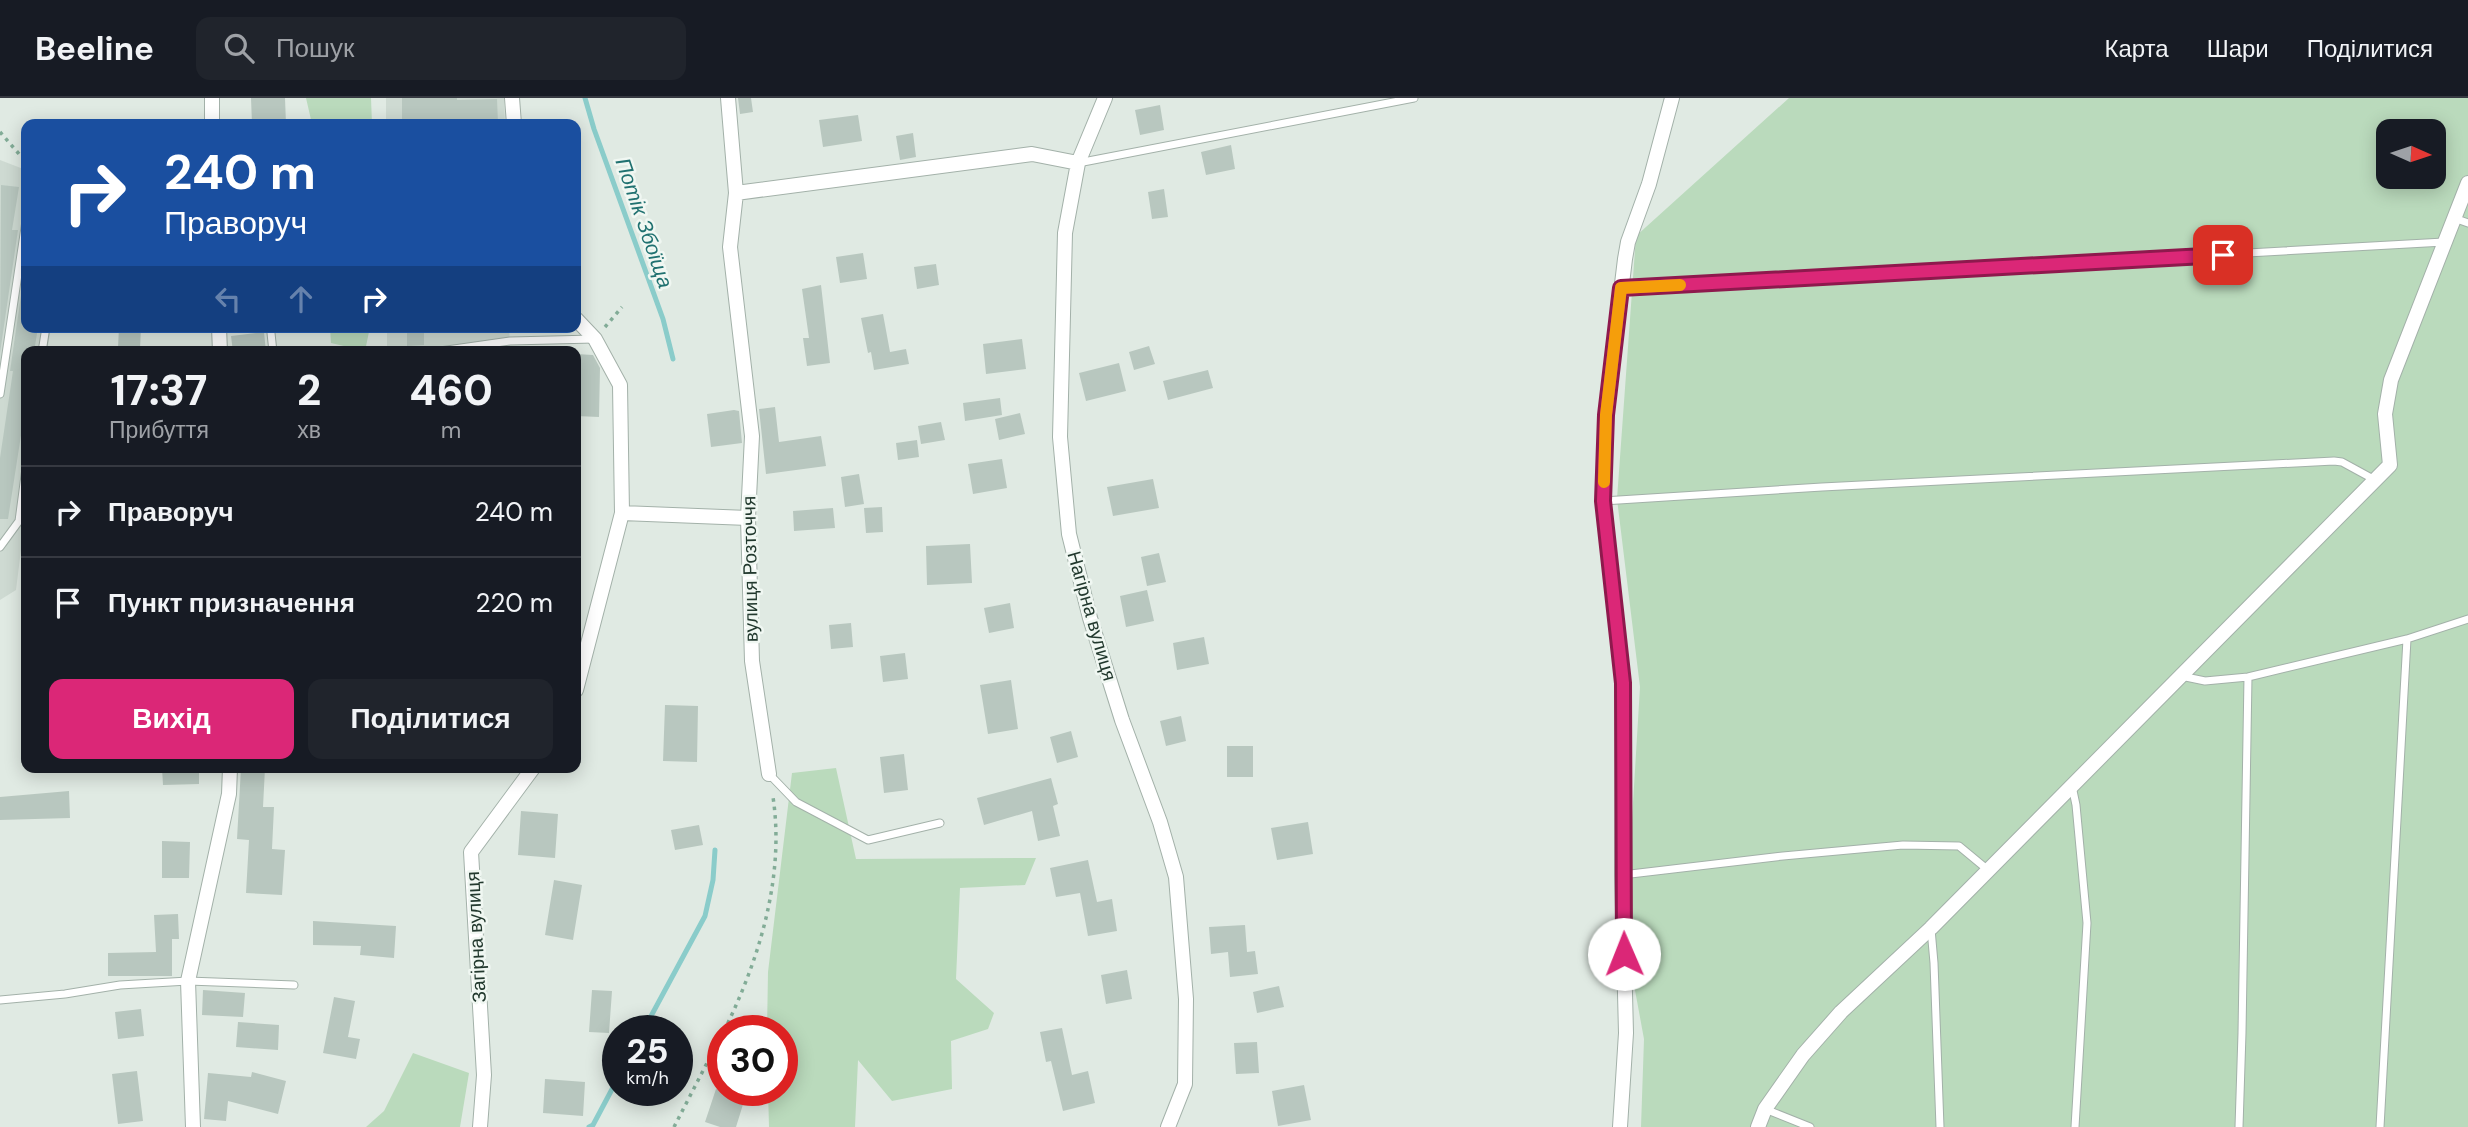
<!DOCTYPE html>
<html lang="uk">
<meta charset="utf-8">
<style>
body{margin:0;font-family:"DM Sans",sans-serif;background:#20242c;color:#f1f3f6;height:100vh;display:flex;flex-direction:column;font-size:26px;white-space:nowrap}
*{box-sizing:border-box;margin:0}
p{font-size:23px;color:#9ea1a6}
.icon{flex:none;width:38px;height:38px;fill:none;stroke:currentColor;stroke-width:2;stroke-linecap:round;stroke-linejoin:round}
.map{position:relative;flex:1;overflow:hidden}
.panel{position:absolute;left:21px;top:248px;width:560px;height:427px;display:flex;flex-direction:column;background:#171b24;border-radius:14px;box-shadow:0 4px 18px #0003}
.panel>*{flex:none}
.hud{position:absolute;left:21px;top:21px;width:560px;height:214px;border-radius:14px;box-shadow:0 4px 18px #0003;background:#1a4fa0;color:#fff;overflow:hidden}
.needle{width:46px;rotate:93deg}
.controls{position:absolute;left:2376px;top:21px;display:grid;gap:14px}
.controls a{display:grid;place-items:center;width:70px;height:70px;border-radius:14px;background:#171b24;box-shadow:0 4px 18px #0003;font-size:35px}
.speed{position:absolute;left:602px;top:917px;display:flex;gap:14px;font-size:35px;font-weight:700;text-align:center}
.speed>*{display:grid;place-content:center;width:91px;height:91px;border-radius:50%;background:#171b24;box-shadow:0 4px 18px #0003;line-height:1}
.speed small{font-size:18px;font-weight:400}
.speed .limit{border:10px solid #d22;background:#fff;color:#111}
.pin{position:absolute;display:grid;place-items:center;width:60px;height:60px;color:#fff;margin:-30px;border-radius:14px;box-shadow:0 4px 10px #0006}
.me{position:absolute;width:77px;margin:-38px;rotate:359deg;stroke-linejoin:round;filter:drop-shadow(0 0 5px #0008)}
.turn{display:flex;align-items:center;gap:24px;height:147px;padding:0 28px;font-size:32px}
.turn .icon{width:91px;height:91px;stroke-width:2.5}
.turn b{display:block;font-size:49px;line-height:60px}
.lanes{display:flex;align-items:center;height:66px;padding:0 28px;background:#0003;justify-content:center;gap:35px;direction:ltr}
.lanes .off{opacity:.35}
.eta{display:flex;justify-content:space-evenly;align-items:center;height:119px;text-align:center}
.eta b{font-size:42px;font-weight:800;line-height:49px}
.button{display:flex;gap:14px;margin-top:auto;padding:14px 28px}
.button a{flex:1;height:80px;border-radius:14px;background:#db2777;color:#fff;font-size:28px;font-weight:800;line-height:80px;text-align:center}
.button a+a{background:#20242c;color:#f1f3f6}
ul{padding:0;list-style:none}
li{display:flex;align-items:center;gap:21px;height:91px;padding:0 28px;border-top:2px solid #363941}
li div{flex:1}
li b{display:block;font-size:26px}
li em{font-style:normal}
header{display:flex;align-items:center;gap:42px;box-sizing:border-box;height:98px;padding:0 35px;background:#171b24;border-bottom:2px solid #363941}
header strong{font-size:33px}
nav{display:flex;gap:38px;margin-inline-start:auto;font-size:24px}
.search{width:490px;height:63px;background:#20242c;display:flex;align-items:center;gap:18px;box-sizing:border-box;padding:0 24px;border-radius:14px;color:#9ea1a6;font-size:26px}
.map>svg:first-child{display:block}
.built{fill:#cedad2}
.green{fill:#badabc;fill-rule:evenodd}
.lines{fill:none;stroke-linecap:round;stroke-linejoin:round}
.stream{stroke:#8accca;stroke-width:5}
.building{fill:#b8c7bf}
.lane-casing{stroke:#a3b1a9;stroke-width:9}
.street-casing{stroke:#a3b1a9;stroke-width:16}
.path{stroke:#82ac97;stroke-width:3.5;stroke-dasharray:3.5 5;stroke-linecap:butt}
.lane{stroke:#fff;stroke-width:7}
.street{stroke:#fff;stroke-width:14}
.route-casing{stroke:#8e194d;stroke-width:18}
.route{stroke:#db2777;stroke-width:12}
.slow{stroke:#f59e0b;stroke-width:12}
.labels{text-anchor:middle;dominant-baseline:central;stroke-width:5;stroke-linejoin:round;paint-order:stroke}
.street-label{font-size:19px;fill:#22392e;stroke:#f0f7f2}
.water-label{font-size:21px;font-style:italic;fill:#207170;stroke:#f0f7f2}
</style>
<header>
<strong>Beeline</strong>
<div class="search"><svg class="icon" aria-label="search" viewBox="0 0 24 24"><circle cx="10" cy="10" r="6"/><path d="M15 15l6 6"/></svg>Пошук</div>
<nav><a>Карта</a><a>Шари</a><a>Поділитися</a></nav>
</header>
<div class="map">
<svg width="2468" height="1029" viewBox="0 0 2468 1029">
<rect width="100%" height="100%" fill="#e0eae3"/>
<path class="built" d="M 386,0 L 504,0 L 505,26 L 386,26 Z
M 0,62 L 26,72 L 26,229 L 51,229 L 47,254 L 26,254 L 26,412 L 16,492 L 0,502 Z
M 387,229 L 509,229 L 510,248 L 474,254 L 387,254 Z"/>
<path class="green" d="M 306,0 L 371,0 L 372,26 L 312,26 Z
M 1789,0 L 2468,0 L 2468,1029 L 1641,1029 L 1644,941 L 1625,838 L 1640,589 L 1617,401 L 1636,138 ZM 2389,33 L 2434,33 L 2434,79 L 2389,79 Z
M 330,229 L 370,229 L 365,253 L 331,245 Z
M 836,670 L 856,761 L 1036,760 L 1025,787 L 960,790 L 956,881 L 994,915 L 988,931 L 951,943 L 952,991 L 892,1003 L 858,962 L 855,1029 L 769,1029 L 768,992 L 782,992 L 782,933 L 767,933 L 768,874 L 792,675 Z
M 413,955 L 469,975 L 460,1029 L 366,1029 L 384,1013 Z"/>
<g class="lines">
<path class="stream" d="M 585,0 L 594,31 L 663,221 L 673,261
M 643,933 L 705,818 L 713,782 L 715,752
M 589,1029 L 593,1027 L 618,980"/>
</g>
<path class="building" d="M 251,0 L 285,0 L 286,26 L 252,26 Z
M 402,0 L 457,0 L 457,2 L 497,1 L 498,26 L 402,26 Z
M 738,0 L 751,0 L 753,14 L 740,16 Z
M 1160,7 L 1164,32 L 1140,37 L 1135,12 Z
M 858,17 L 862,43 L 823,49 L 819,22 Z
M 913,35 L 916,59 L 900,62 L 896,38 Z
M 1231,47 L 1235,71 L 1206,77 L 1201,54 Z
M 1,87 L 19,89 L 12,132 L 18,132 L 0,255 Z
M 1164,91 L 1168,119 L 1152,121 L 1148,94 Z
M 863,155 L 867,181 L 840,185 L 836,159 Z
M 26,163 L 26,229 L 38,229 L 34,254 L 26,254 L 26,305 L 8,421 L 0,421 L 0,360 L 13,273 L 10,273 Z
M 936,166 L 939,187 L 917,191 L 914,169 Z
M 821,187 L 830,265 L 807,268 L 803,240 L 809,240 L 802,191 Z
M 883,216 L 890,254 L 906,251 L 909,266 L 874,272 L 871,254 L 868,255 L 861,220 Z
M 119,229 L 141,229 L 140,251 L 118,250 Z
M 407,229 L 424,229 L 424,247 L 407,248 Z
M 264,234 L 266,254 L 233,254 L 231,238 Z
M 1022,241 L 1026,271 L 986,276 L 983,246 Z
M 1149,248 L 1155,266 L 1134,272 L 1129,254 Z
M 576,256 L 593,257 L 600,270 L 599,319 L 576,318 Z
M 1119,265 L 1126,293 L 1086,303 L 1079,275 Z
M 1208,272 L 1213,290 L 1168,302 L 1163,283 Z
M 1000,300 L 1002,317 L 965,323 L 963,305 Z
M 775,309 L 779,344 L 821,338 L 826,368 L 766,376 L 759,311 Z
M 734,312 L 739,313 L 742,345 L 711,349 L 707,316 Z
M 1020,315 L 1025,336 L 999,342 L 995,321 Z
M 941,324 L 945,342 L 921,346 L 918,328 Z
M 917,342 L 919,359 L 898,362 L 896,345 Z
M 1002,361 L 1007,390 L 973,396 L 968,366 Z
M 859,376 L 864,406 L 845,409 L 841,379 Z
M 1153,381 L 1159,410 L 1113,418 L 1107,389 Z
M 882,409 L 883,434 L 866,435 L 864,410 Z
M 833,410 L 835,430 L 794,433 L 793,413 Z
M 970,446 L 972,485 L 927,487 L 926,448 Z
M 1159,455 L 1166,484 L 1147,488 L 1141,459 Z
M 1147,492 L 1154,523 L 1126,529 L 1120,498 Z
M 1010,505 L 1014,530 L 989,535 L 984,510 Z
M 851,525 L 853,549 L 831,551 L 829,527 Z
M 1204,539 L 1209,566 L 1177,572 L 1173,545 Z
M 905,555 L 908,581 L 883,584 L 880,558 Z
M 1011,582 L 1018,631 L 988,636 L 980,587 Z
M 665,607 L 698,608 L 697,664 L 663,663 Z
M 1181,618 L 1186,643 L 1166,648 L 1160,623 Z
M 1071,633 L 1078,659 L 1057,665 L 1050,639 Z
M 1227,648 L 1253,648 L 1253,679 L 1227,679 Z
M 904,656 L 908,692 L 884,695 L 880,659 Z
M 162,670 L 199,670 L 199,686 L 163,687 Z
M 241,670 L 265,670 L 263,709 L 274,709 L 272,751 L 285,752 L 282,797 L 246,795 L 249,742 L 237,741 Z
M 1051,680 L 1058,706 L 1053,708 L 1060,738 L 1038,743 L 1032,713 L 984,727 L 977,700 Z
M 69,693 L 70,720 L 0,722 L 0,699 Z
M 521,713 L 558,716 L 555,760 L 518,757 Z
M 1308,724 L 1313,756 L 1277,762 L 1271,730 Z
M 699,727 L 703,747 L 675,752 L 671,732 Z
M 162,743 L 190,744 L 189,780 L 162,780 Z
M 1088,762 L 1097,804 L 1112,801 L 1117,833 L 1088,838 L 1080,795 L 1056,799 L 1050,770 Z
M 554,782 L 582,787 L 573,842 L 545,837 Z
M 178,816 L 179,841 L 172,841 L 172,878 L 108,878 L 108,855 L 156,854 L 154,817 Z
M 313,823 L 396,828 L 394,860 L 360,857 L 361,848 L 313,847 Z
M 1245,827 L 1247,854 L 1255,853 L 1258,876 L 1230,879 L 1228,854 L 1211,856 L 1209,829 Z
M 1127,872 L 1132,901 L 1106,906 L 1101,877 Z
M 1279,888 L 1284,909 L 1257,915 L 1253,894 Z
M 203,892 L 245,895 L 243,919 L 202,917 Z
M 592,892 L 612,893 L 609,935 L 589,934 Z
M 334,899 L 355,903 L 348,939 L 360,941 L 356,961 L 323,955 Z
M 141,911 L 144,938 L 118,941 L 115,914 Z
M 238,924 L 279,927 L 278,952 L 236,949 Z
M 1062,930 L 1072,977 L 1088,973 L 1095,1005 L 1063,1013 L 1051,963 L 1046,964 L 1040,934 Z
M 1257,944 L 1259,975 L 1236,976 L 1234,945 Z
M 137,973 L 143,1023 L 118,1026 L 112,976 Z
M 252,974 L 286,983 L 278,1016 L 228,1003 L 226,1023 L 204,1021 L 208,975 L 251,979 Z
M 545,981 L 585,984 L 583,1018 L 543,1015 Z
M 1304,987 L 1311,1022 L 1278,1028 L 1272,993 Z
M 716,991 L 745,1000 L 736,1029 L 720,1029 L 705,1024 Z"/>
<g class="lines">
<g class="lane-casing">
<path id="lane" d="M 1078,65 L 1414,0
M 2454,120 L 2468,125
M 1622,190 L 2444,144
M 271,235 L 273,254
M 42,254 L 46,229
M 433,254 L 510,243 L 594,241
M 0,296 L 26,123
M 1603,403 L 1822,389 L 2334,363 L 2342,364 L 2375,382
M 0,449 L 19,423 L 26,370
M 2181,578 L 2205,583 L 2248,579 L 2407,541 L 2468,521
M 769,676 L 796,704 L 868,742 L 940,725
M 2072,688 L 2076,707 L 2087,825 L 2075,1029
M 1622,777 L 1783,758 L 1903,747 L 1959,748 L 1988,772
M 1931,831 L 1934,865 L 1940,1029
M 0,902 L 65,896 L 120,887 L 188,883 L 294,887
M 1765,1011 L 1810,1029
M 2239,1029 L 2242,935 L 2248,579
M 2380,1029 L 2407,541"/>
</g>
<g class="street-casing">
<path id="street" d="M 212,0 L 212,26
M 512,0 L 514,26
M 728,0 L 736,95 L 730,149 L 752,338 L 748,420 L 752,563 L 769,676
M 1105,0 L 1078,65 L 1065,135 L 1060,339 L 1069,436 L 1090,520 L 1122,622 L 1160,724 L 1176,779 L 1186,901 L 1185,986 L 1168,1029
M 736,95 L 1032,56 L 1078,65
M 576,221 L 595,241 L 620,287 L 622,415 L 576,592
M 219,229 L 220,254
M 622,415 L 748,420
M 193,1029 L 188,883 L 229,696 L 230,670
M 480,1029 L 484,977 L 471,754 L 533,670
M 1620,1029 L 1626,935 L 1622,777 L 1623,585 L 1603,403 L 1606,317 L 1625,161 L 1628,144 L 1649,86 L 1672,0
M 1758,1029 L 1765,1011 L 1803,957 L 1841,914 L 1931,830 L 2390,367 L 2385,316 L 2391,282 L 2468,85"/>
</g>
<path class="path" d="M 0,34 L 26,64
M 605,229 L 622,209
M 724,933 C 759,862 785,779 773,699
M 674,1029 L 723,934"/>
<use href="#lane" class="lane"/>
<use href="#street" class="street"/>
</g>
<g class="lines">
<g class="route-casing">
<path id="route" d="M 1624,856 L 1623,585 L 1603,403 L 1606,317 L 1621,190 L 2223,157"/>
</g>
<use href="#route" class="route"/>
<path class="slow" d="M 1604,384 L 1606,317 L 1621,190 L 1680,187"/>
</g>
<g class="labels">
<g class="street-label">
<text transform="translate(750 471) rotate(-91)">вулиця Розточчя</text>
<text transform="translate(1092 518) rotate(74)">Нагірна вулиця</text>
<text transform="translate(476 839) rotate(-93)">Загірна вулиця</text>
</g>
<g class="water-label">
<text transform="translate(644 125) rotate(71)">Потік Збоїща</text>
</g>
</g>
</svg>
<div class="controls">
<a><svg class="needle" viewBox="-14 -14 28 28"><path d="M0-13l5 13h-10z" fill="#e53935"/><path d="M0 13l5-13h-10z" fill="#9ea1a6"/></svg></a>
</div>
<div class="speed"><div>25<small>km/h</small></div><div class="limit">30</div></div>
<div class="pin" style="left:2223px;top:157px;background:#d93025"><svg class="icon" aria-label="arrive" viewBox="0 0 24 24"><path d="M6 21V4h12l-3 4 3 4H6"/></svg></div>
<svg class="me" style="left:1624px;top:856px" viewBox="-20 -20 40 40"><circle r="19" fill="#fff"/><path d="M0-13L10 11 0 6-10 11z" fill="#db2777"/></svg>
<div class="hud">
<div class="turn"><svg class="icon" aria-label="right" viewBox="0 0 24 24"><path d="M7 20v-9h11M14 6l5 5-5 5"/></svg><div><b>240 m</b>Праворуч</div></div>
<div class="lanes"><svg class="icon off" aria-label="left" viewBox="0 0 24 24"><path d="M17 20v-9H6M10 6l-5 5 5 5"/></svg><svg class="icon off" aria-label="ahead" viewBox="0 0 24 24"><path d="M12 20V5M6 11l6-6 6 6"/></svg><svg class="icon" aria-label="right" viewBox="0 0 24 24"><path d="M7 20v-9h11M14 6l5 5-5 5"/></svg></div>
</div>
<section class="panel">
<div class="eta">
<div><b>17:37</b><p>Прибуття</p></div>
<div><b>2</b><p>хв</p></div>
<div><b>460</b><p>m</p></div>
</div>
<ul>
<li><svg class="icon" aria-label="right" viewBox="0 0 24 24"><path d="M7 20v-9h11M14 6l5 5-5 5"/></svg><div><b>Праворуч</b></div><em>240 m</em></li>
<li><svg class="icon" aria-label="arrive" viewBox="0 0 24 24"><path d="M6 21V4h12l-3 4 3 4H6"/></svg><div><b>Пункт призначення</b></div><em>220 m</em></li>
</ul>
<div class="button"><a>Вихід</a><a>Поділитися</a></div>
</section>
</div>
